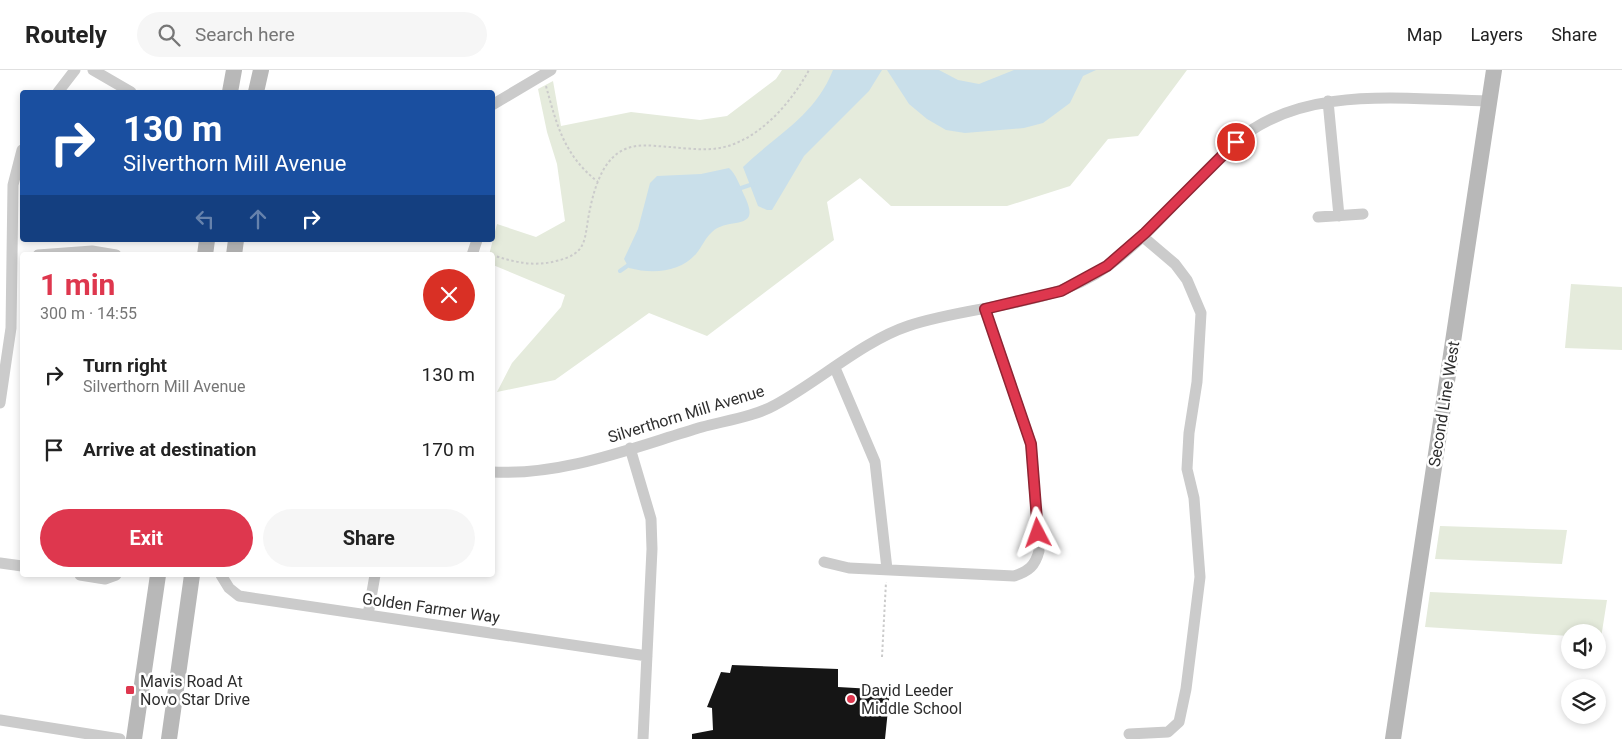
<!DOCTYPE html>
<meta charset="utf-8">
<style>
body{margin:0;font-family:Roboto,sans-serif;background:#f6f6f6;color:#222;height:100vh;display:flex;flex-direction:column;font-size:19px;white-space:nowrap}
*{box-sizing:border-box;margin:0}
p{font-size:16px;color:#767676}
.icon{flex:none;width:28px;height:28px;fill:none;stroke:currentColor;stroke-width:2;stroke-linecap:round;stroke-linejoin:round}
.map{position:relative;flex:1;overflow:hidden}
.panel{position:absolute;left:20px;top:182px;width:475px;height:325px;display:flex;flex-direction:column;background:#fff;border-radius:5px;box-shadow:0 2px 8px #0003}
.panel>*{flex:none}
.hud{position:absolute;left:20px;top:20px;width:475px;height:152px;border-radius:5px;box-shadow:0 2px 8px #0003;background:#1a4fa0;color:#fff;overflow:hidden}
.controls{position:absolute;left:1561px;top:554px;display:grid;gap:10px}
.controls a{display:grid;place-items:center;width:45px;height:45px;border-radius:50%;background:#fff;box-shadow:0 2px 8px #0003;font-size:25px}
.pin{position:absolute;display:grid;place-items:center;width:42px;height:42px;color:#fff;margin:-21px;border:2px solid #fff;border-radius:50%;box-shadow:0 1px 5px #0007}
.me{position:absolute;width:55px;margin:-28px;rotate:356deg;stroke-linejoin:round;filter:drop-shadow(0 0 4px #0008)}
.turn{display:flex;align-items:center;gap:18px;height:105px;padding:0 20px;font-size:22px}
.turn .icon{width:65px;height:65px;stroke-width:2.5}
.turn b{display:block;font-size:35px;line-height:42px}
.lanes{display:flex;align-items:center;height:48px;padding:0 20px;background:#0003;justify-content:center;gap:25px;direction:ltr}
.lanes .off{opacity:.35}
.round{display:grid;place-items:center;flex:none;width:52px;height:52px;border-radius:26px;background:#f6f6f6}
.head{display:flex;align-items:center;justify-content:space-between;height:85px;padding:0 20px}
h1{font-size:30px;font-weight:700;line-height:38px;color:#de374e}
.primary-button{display:flex;gap:10px;margin-top:auto;padding:10px 20px}
.primary-button a{flex:1;height:58px;border-radius:30px;background:#de374e;color:#fff;font-size:20px;font-weight:700;line-height:58px;text-align:center}
.primary-button a+a{background:#f6f6f6;color:#222}
ul{padding:0;list-style:none}
li{display:flex;align-items:center;gap:15px;height:75px;padding:0 20px}
li div{flex:1}
li b{display:block;font-size:19px}
li em{font-style:normal}
header{display:flex;align-items:center;gap:30px;box-sizing:border-box;height:70px;padding:0 25px;background:#fff;border-bottom:1px solid #e0e0e0}
header strong{font-size:24px}
nav{display:flex;gap:28px;margin-inline-start:auto;font-size:18px}
.search{width:350px;height:45px;background:#f6f6f6;display:flex;align-items:center;gap:12px;box-sizing:border-box;padding:0 18px;border-radius:28px;color:#767676;font-size:19px}
.map>svg:first-child{display:block}
.green{fill:#e5ebdc}
.water{fill:#c9dfea}
.lines{fill:none;stroke-linecap:round;stroke-linejoin:round}
.stream{stroke:#c9dfea;stroke-width:4}
.building{fill:#151515}
.path{stroke:#cbcbcb;stroke-width:2;stroke-dasharray:2.5 2.5;stroke-linecap:butt}
.street{stroke:#cbcbcb;stroke-width:11}
.secondary{stroke:#b8b8b8;stroke-width:16}
.route-casing{stroke:#902433;stroke-width:12}
.route{stroke:#de374e;stroke-width:9}
.poi-dot{fill:#de374e;stroke:#fff;stroke-width:2}
.labels{text-anchor:middle;dominant-baseline:central;stroke-width:5;stroke-linejoin:round;paint-order:stroke}
.street-label{font-size:16px;fill:#2e2e2e;stroke:#fff}
.poi-label{font-size:16px;fill:#2e2e2e;stroke:#fff;text-anchor:start}
</style>
<header>
<strong>Routely</strong>
<div class="search"><svg class="icon" aria-label="search" viewBox="0 0 24 24"><circle cx="10" cy="10" r="6"/><path d="M15 15l6 6"/></svg>Search here</div>
<nav><a>Map</a><a>Layers</a><a>Share</a></nav>
</header>
<div class="map">
<svg width="1622" height="669" viewBox="0 0 1622 669">
<rect width="100%" height="100%" fill="#fff"/>
<path class="green" d="M 782,0 L 1187,0 L 1138,66 L 1108,69 L 1070,116 L 1007,136 L 891,136 L 860,108 L 827,132 L 834,170 L 707,266 L 649,243 L 555,310 L 497,322 L 512,293 L 561,237 L 565,225 L 493,195 L 492,185 L 489,185 L 497,154 L 536,167 L 565,151 L 557,94 L 547,62 L 538,19 L 553,11 L 561,56 L 631,42 L 700,50 L 727,46 L 776,9 Z
M 1571,214 L 1622,217 L 1622,280 L 1565,278 Z
M 1440,456 L 1567,460 L 1562,494 L 1435,489 Z
M 1430,522 L 1607,530 L 1601,568 L 1598,568 L 1598,562 L 1570,562 L 1570,566 L 1425,557 Z"/>
<path class="water" d="M 833,0 L 882,0 L 869,21 L 804,86 L 772,140 L 767,140 L 758,136 L 743,97 C 776,65 815,46 833,0 Z
M 887,0 L 939,0 L 958,10 L 979,14 L 1014,0 L 1096,0 L 1083,6 L 1070,33 L 1043,53 L 1024,58 L 965,63 L 946,60 L 927,49 L 909,34 Z
M 729,98 C 736,104 740,116 744,125 C 763,163 729,146 712,162 C 705,168 702,177 696,184 C 679,203 652,204 629,198 L 624,189 L 638,159 L 650,113 L 657,106 L 701,104 Z"/>
<g class="lines">
<path class="stream" d="M 738,119 L 753,114
M 620,201 L 630,194"/>
</g>
<path class="building" d="M 732,595 L 838,599 L 838,617 L 890,620 L 885,669 L 692,669 L 692,664 L 713,660 L 712,638 L 707,637 L 721,602 L 730,603 Z"/>
<g class="lines">
<path class="path" d="M 546,16 C 557,56 564,85 598,112
M 492,185 C 514,192 533,197 556,191 C 588,184 584,169 589,144 C 593,123 600,96 618,83 C 634,72 652,76 670,77 C 683,78 698,80 712,79 C 754,76 790,35 809,0
M 882,587 L 886,512"/>
<path class="street" d="M 93,0 L 131,22
M 58,22 L 75,0
M 1328,31 L 1339,146
M 492,35 L 551,0
M 1318,147 L 1363,144
M 38,185 L 92,181 L 116,185
M 472,185 L 477,170
M 835,298 L 875,392 L 887,499
M 0,333 L 11,258 L 13,115 L 22,80
M 630,378 L 651,449 L 652,479 L 643,669
M 492,402 C 564,406 634,377 702,357 C 724,351 756,346 775,335 C 818,312 863,271 908,256 C 974,234 1050,238 1108,196 C 1153,163 1192,111 1235,73 C 1301,13 1407,30 1489,31
M 824,492 L 849,498 L 1014,506 C 1029,501 1035,496 1039,481 L 1031,374 L 985,239
M 0,493 L 22,496
M 80,505 L 105,509 L 116,505
M 221,505 L 229,518 L 239,526 L 647,586
M 368,545 L 375,505
M 0,650 L 120,669
M 1129,664 L 1168,662 L 1179,652 L 1186,619 L 1200,507 L 1194,428 L 1187,399 L 1189,363 L 1197,312 L 1201,243 L 1187,210 L 1175,194 L 1142,166"/>
<path class="secondary" d="M 230,22 L 234,0
M 256,22 L 261,0
M 205,185 L 207,170
M 234,185 L 236,170
M 134,669 L 158,505
M 169,669 L 192,505
M 1393,669 L 1494,0"/>
</g>
<g class="lines">
<g class="route-casing">
<path id="route" d="M 1038,463 L 1031,374 L 985,239 L 1061,221 L 1107,196 L 1145,163 L 1236,72"/>
</g>
<use href="#route" class="route"/>
</g>
<g class="poi-dot">
<rect x="125" y="615" width="10" height="10" rx="2.5"/>
<circle cx="851" cy="629" r="5"/>
</g>
<g class="labels">
<g class="street-label">
<text transform="translate(1444 334) rotate(-81)">Second Line West</text>
<text transform="translate(686 344) rotate(-17)">Silverthorn Mill Avenue</text>
<text transform="translate(431 538) rotate(8)">Golden Farmer Way</text>
</g>
<g class="poi-label">
<text x="140" y="611">Mavis Road At<tspan x="140" dy="18">Novo Star Drive</tspan></text>
<text x="861" y="620">David Leeder<tspan x="861" dy="18">Middle School</tspan></text>
</g>
</g>
</svg>
<div class="controls">
<a><svg class="icon" aria-label="sound" viewBox="0 0 24 24"><path d="M4 9h4l5-4v14l-5-4H4zM17 9q2 3 0 6"/></svg></a>
<a><svg class="icon" aria-label="layers" viewBox="0 0 24 24"><path d="M12 4l9 5-9 5-9-5zM3 14l9 5 9-5"/></svg></a>
</div>
<div class="pin" style="left:1236px;top:72px;background:#d93025"><svg class="icon" aria-label="arrive" viewBox="0 0 24 24"><path d="M6 21V4h12l-3 4 3 4H6"/></svg></div>
<svg class="me" style="left:1038px;top:463px" viewBox="-20 -20 40 40"><path d="M0-17L14 15 0 8-14 15z" fill="#de374e" stroke="#fff" stroke-width="4"/></svg>
<div class="hud">
<div class="turn"><svg class="icon" aria-label="right" viewBox="0 0 24 24"><path d="M7 20v-9h11M14 6l5 5-5 5"/></svg><div><b>130 m</b>Silverthorn Mill Avenue</div></div>
<div class="lanes"><svg class="icon off" aria-label="left" viewBox="0 0 24 24"><path d="M17 20v-9H6M10 6l-5 5 5 5"/></svg><svg class="icon off" aria-label="ahead" viewBox="0 0 24 24"><path d="M12 20V5M6 11l6-6 6 6"/></svg><svg class="icon" aria-label="right" viewBox="0 0 24 24"><path d="M7 20v-9h11M14 6l5 5-5 5"/></svg></div>
</div>
<section class="panel">
<div class="head"><div><h1>1 min</h1><p>300 m · 14:55</p></div><a class="round" style="background:#d93025;color:#fff"><svg class="icon" aria-label="close" viewBox="0 0 24 24"><path d="M6 6l12 12M18 6L6 18"/></svg></a></div>
<ul>
<li><svg class="icon" aria-label="right" viewBox="0 0 24 24"><path d="M7 20v-9h11M14 6l5 5-5 5"/></svg><div><b>Turn right</b><p>Silverthorn Mill Avenue</p></div><em>130 m</em></li>
<li><svg class="icon" aria-label="arrive" viewBox="0 0 24 24"><path d="M6 21V4h12l-3 4 3 4H6"/></svg><div><b>Arrive at destination</b></div><em>170 m</em></li>
</ul>
<div class="primary-button"><a>Exit</a><a>Share</a></div>
</section>
</div>
